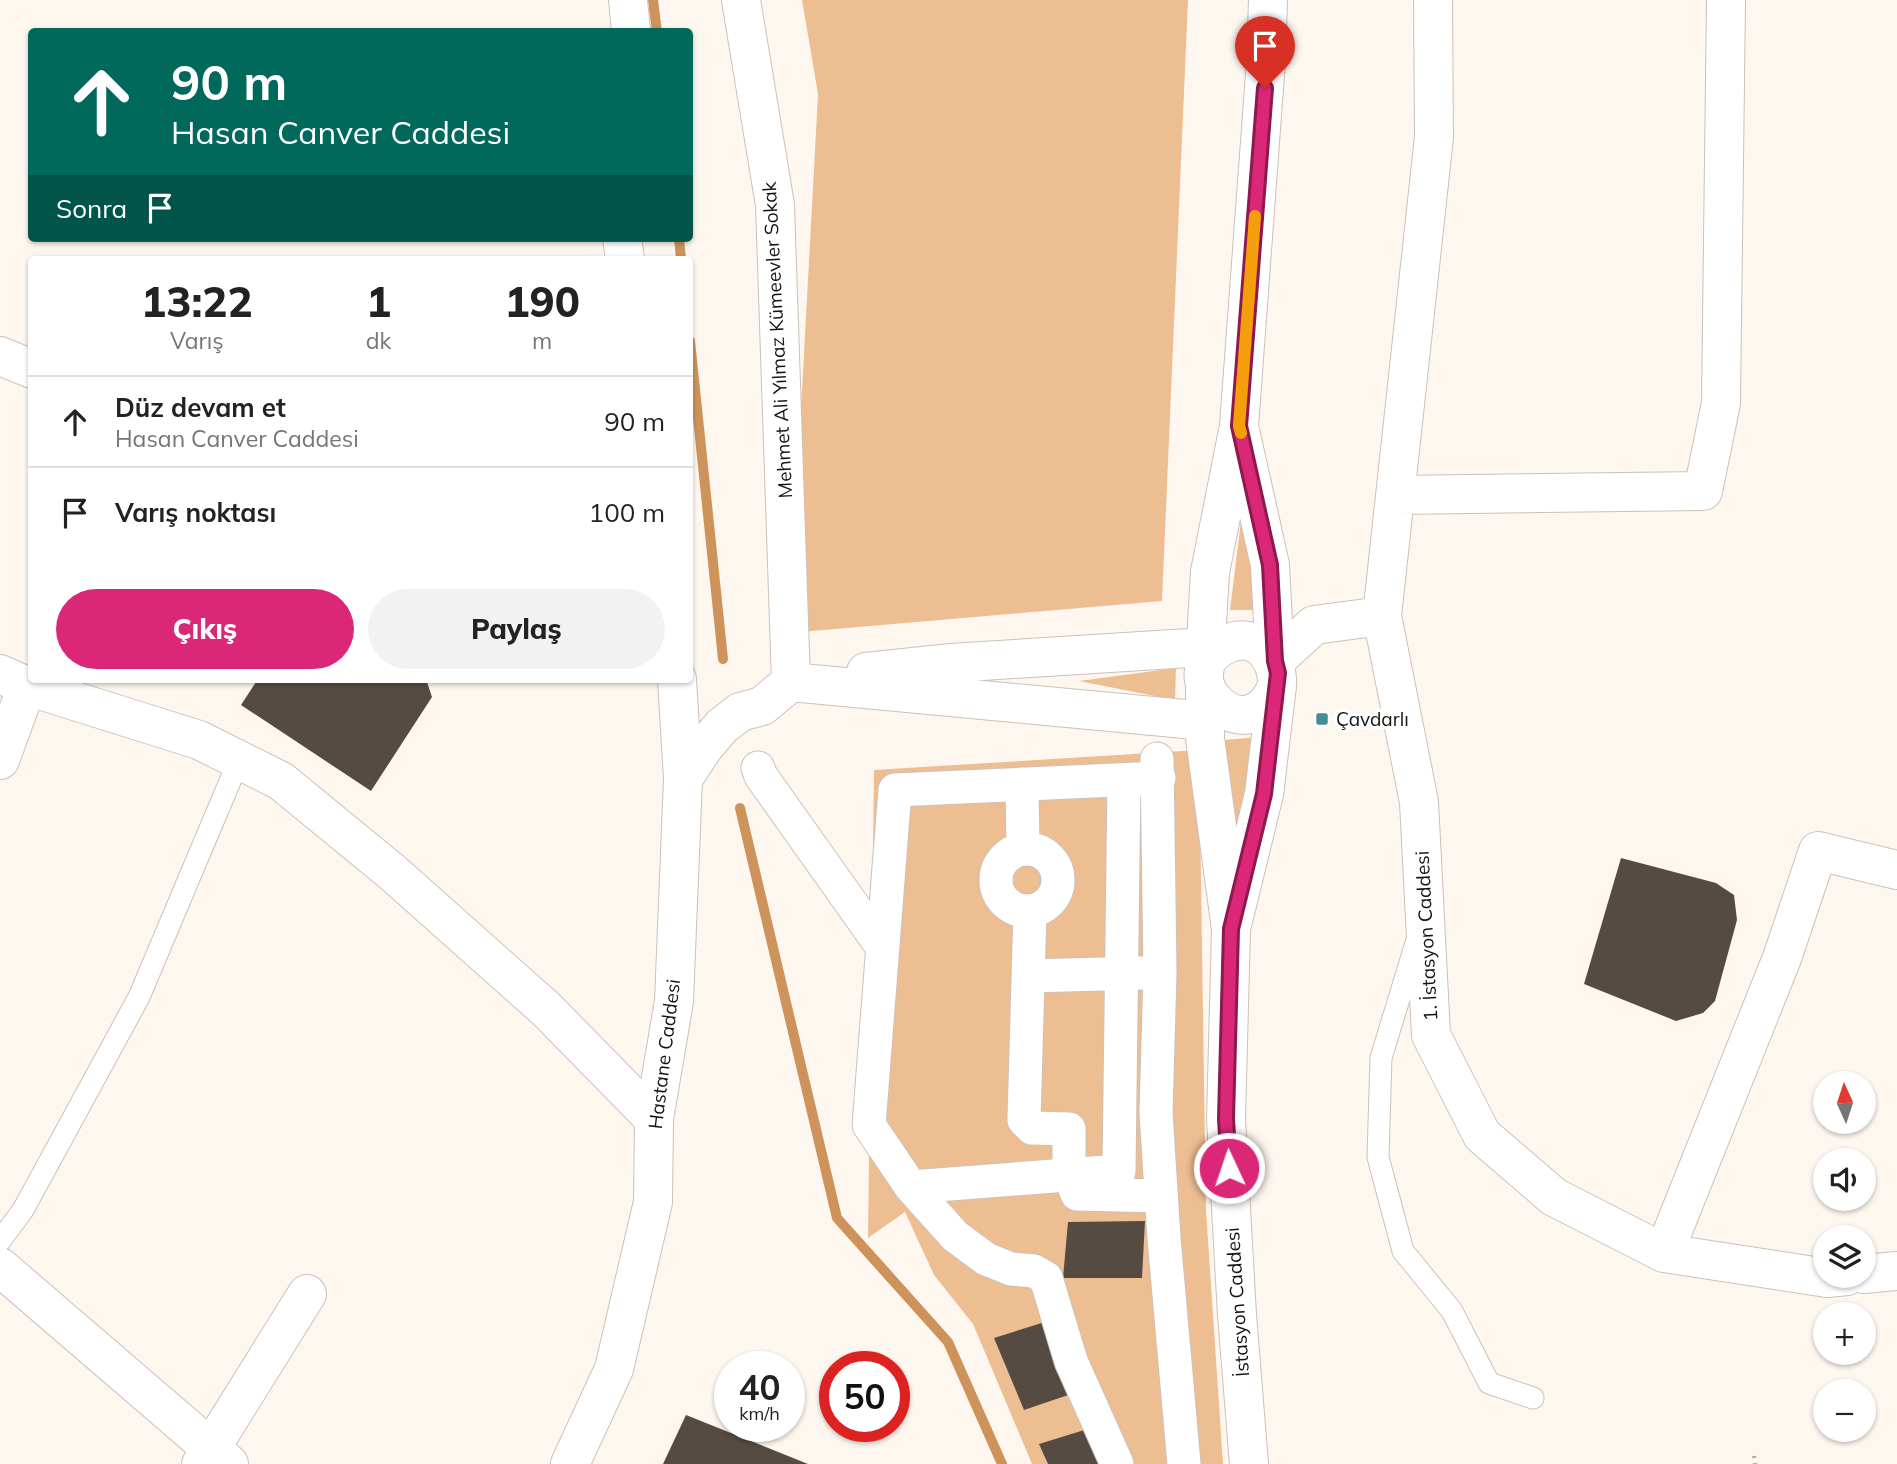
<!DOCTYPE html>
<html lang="tr">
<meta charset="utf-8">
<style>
body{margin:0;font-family:Mulish,sans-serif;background:#f2f2f2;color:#222;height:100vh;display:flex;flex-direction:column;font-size:26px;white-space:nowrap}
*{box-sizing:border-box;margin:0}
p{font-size:23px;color:#767676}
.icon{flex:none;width:38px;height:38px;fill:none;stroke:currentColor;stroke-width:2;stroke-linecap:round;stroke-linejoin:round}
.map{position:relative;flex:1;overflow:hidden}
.side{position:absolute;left:28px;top:256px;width:665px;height:427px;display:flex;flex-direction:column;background:#fff;border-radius:7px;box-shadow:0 2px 5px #0004}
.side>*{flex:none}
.banner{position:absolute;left:28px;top:28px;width:665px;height:214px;border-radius:7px;box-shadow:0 2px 5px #0004;background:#00695c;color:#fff;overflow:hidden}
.needle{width:46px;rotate:357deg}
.buttons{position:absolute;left:1813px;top:1071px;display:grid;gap:14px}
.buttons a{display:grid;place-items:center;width:63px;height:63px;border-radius:50%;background:#fff;box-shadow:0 2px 5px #0004;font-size:35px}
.speed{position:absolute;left:714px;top:1351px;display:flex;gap:14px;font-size:35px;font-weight:700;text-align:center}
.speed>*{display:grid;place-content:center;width:91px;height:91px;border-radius:50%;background:#fff;box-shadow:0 2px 5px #0004;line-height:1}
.speed small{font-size:18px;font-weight:400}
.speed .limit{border:10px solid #d22;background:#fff;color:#111}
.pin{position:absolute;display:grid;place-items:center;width:60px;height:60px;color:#fff;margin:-72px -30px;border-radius:50% 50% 50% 0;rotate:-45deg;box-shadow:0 0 7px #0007}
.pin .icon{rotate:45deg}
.me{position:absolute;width:77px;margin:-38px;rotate:357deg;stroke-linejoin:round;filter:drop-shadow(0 0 5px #0008)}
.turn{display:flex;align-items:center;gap:24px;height:147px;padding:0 28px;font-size:32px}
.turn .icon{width:91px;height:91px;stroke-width:2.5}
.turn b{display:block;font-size:49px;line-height:60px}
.then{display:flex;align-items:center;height:66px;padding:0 28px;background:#0003;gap:14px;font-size:26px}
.eta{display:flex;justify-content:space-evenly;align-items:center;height:119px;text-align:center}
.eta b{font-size:42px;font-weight:800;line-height:49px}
.button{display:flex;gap:14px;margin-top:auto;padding:14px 28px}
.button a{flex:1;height:80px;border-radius:42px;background:#db2777;color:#fff;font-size:28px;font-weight:800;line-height:80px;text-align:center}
.button a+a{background:#f2f2f2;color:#222}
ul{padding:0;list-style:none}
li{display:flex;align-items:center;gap:21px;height:91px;padding:0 28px;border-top:2px solid #e0e0e0}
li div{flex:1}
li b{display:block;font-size:26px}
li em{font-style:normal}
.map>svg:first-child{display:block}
.green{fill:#eebe93}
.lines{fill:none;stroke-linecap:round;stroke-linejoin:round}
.stream{stroke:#ce935b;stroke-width:10}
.building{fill:#554b42}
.service-casing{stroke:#cdc1b7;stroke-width:23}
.pedestrian-casing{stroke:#cdc1b7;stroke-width:35}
.minor-casing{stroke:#cdc1b7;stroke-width:40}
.tertiary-casing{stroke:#cdc1b7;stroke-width:40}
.secondary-casing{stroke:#cdc1b7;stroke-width:40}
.path{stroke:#b4aea8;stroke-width:4.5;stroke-dasharray:2 5;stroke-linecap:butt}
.service{stroke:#fff;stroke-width:21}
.pedestrian{stroke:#fff;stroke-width:33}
.minor{stroke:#fff;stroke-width:38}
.tertiary{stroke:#fff;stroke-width:38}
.secondary{stroke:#fff;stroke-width:38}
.route-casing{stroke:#8e194d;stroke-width:18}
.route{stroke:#db2777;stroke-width:12}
.slow{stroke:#f59e0b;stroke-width:12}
.poi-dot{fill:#458c93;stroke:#fff;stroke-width:2.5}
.labels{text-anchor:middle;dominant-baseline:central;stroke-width:7;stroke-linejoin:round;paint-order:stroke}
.street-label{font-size:19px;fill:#16120e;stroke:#fff}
.poi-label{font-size:19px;fill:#16120e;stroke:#fff;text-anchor:start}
</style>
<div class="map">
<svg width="1897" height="1464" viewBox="0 0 1897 1464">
<rect width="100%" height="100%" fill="#fef7f0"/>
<path class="green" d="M 802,0 L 1188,0 L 1162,601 L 789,633 L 818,94 Z
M 1242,513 L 1260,610 L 1230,610 Z
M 1176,668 L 1175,700 L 1079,681 Z
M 1258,737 L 1239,859 L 1228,786 L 1225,740 Z
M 1199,750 L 1206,1210 L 1223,1464 L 1032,1464 L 973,1324 L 934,1275 L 905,1212 L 868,1238 L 874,770 Z"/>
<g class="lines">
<path class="stream" d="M 653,0 L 657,32
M 679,238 L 681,259
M 690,341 L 723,659
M 740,808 L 837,1218 L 948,1342 L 1002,1464"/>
</g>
<path class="building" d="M 258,679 L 426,679 L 432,697 L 371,791 L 241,705 Z
M 1621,858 L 1716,883 L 1734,895 L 1737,920 L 1715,1001 L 1703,1013 L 1676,1021 L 1584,984 Z
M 1145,1221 L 1142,1278 L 1063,1278 L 1068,1222 Z
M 1048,1321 L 1077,1392 L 1024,1410 L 994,1338 Z
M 686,1415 L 808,1464 L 663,1464 Z
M 1094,1427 L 1109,1464 L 1048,1464 L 1039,1444 Z"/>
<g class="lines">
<g class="service-casing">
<path id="service" d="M 1416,943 L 1381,1058 L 1378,1157 L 1403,1251 L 1452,1311 L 1489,1383 L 1533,1398
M 0,1241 L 23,1210 L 139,997 L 239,760"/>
</g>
<g class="pedestrian-casing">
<path id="pedestrian" d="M 1157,759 L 1160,972 L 1156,1113 L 1164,1238 L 1184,1464
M 758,768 L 761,776 L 883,948
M 1022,784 L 1023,849
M996 880a31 31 0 1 1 62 0a31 31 0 1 1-62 0Z
M 1030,911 L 1024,1120 L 1032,1128 L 1069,1129 L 1069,1173 L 1077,1194 L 1161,1196
M 1029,976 L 1142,973
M 911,1187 L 1119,1171 L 1124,780
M 1117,1464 L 1071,1361 L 1046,1278 L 1034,1271 L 1011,1269 L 986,1259 L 955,1236 L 911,1187 L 869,1125 L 895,790 L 1159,778"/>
</g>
<g class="minor-casing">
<path id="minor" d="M 628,0 L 631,32
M 741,0 L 775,205 L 791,682
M 1433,0 L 1434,137 L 1382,616 L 1419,802 L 1431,1035 L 1482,1135 L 1554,1197 L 1664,1253 L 1827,1278 L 1847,1276
M 622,238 L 625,259
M 0,356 L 32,369
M 1395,495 L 1703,491 L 1721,403 L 1726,0
M 1275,661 L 1314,625 L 1382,616
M 866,672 L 951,663 L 1205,647
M 0,674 L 27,686 L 199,740 L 281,781 L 392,872 L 546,1009 L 654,1119
M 677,679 L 683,779
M 791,682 L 1206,721
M 0,760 L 27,686
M 1664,1253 L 1782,958 L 1818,851 L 1897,870
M 0,1267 L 229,1464
M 1864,1274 L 1897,1271
M 201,1464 L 307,1294
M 570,1464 L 614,1369 L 653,1202 L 654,1119 L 674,1001 L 683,779 L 704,747 L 722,726 L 740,712 L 762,706 L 791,682"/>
</g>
<g class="tertiary-casing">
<path id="tertiary" d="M 1239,426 L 1266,61 L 1268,0
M 1204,675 L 1210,572 L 1239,426 L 1270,565 L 1275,661"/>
</g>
<g class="secondary-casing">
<path id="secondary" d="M 1205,686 L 1205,738 L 1231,929 L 1264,794 L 1277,686 C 1279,659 1257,630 1227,644 C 1163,672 1247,760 1277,686
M 1231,929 L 1226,1119 L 1237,1315 L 1249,1464"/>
</g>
<path class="path" d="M 1754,1456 L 1755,1464"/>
<use href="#service" class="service"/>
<use href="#pedestrian" class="pedestrian"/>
<use href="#minor" class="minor"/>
<use href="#tertiary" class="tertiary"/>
<use href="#secondary" class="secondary"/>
</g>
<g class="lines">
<g class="route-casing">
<path id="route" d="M 1229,1168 L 1226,1119 L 1231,929 L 1264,794 L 1278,673 L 1275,661 L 1270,565 L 1239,426 L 1265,88"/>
</g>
<use href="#route" class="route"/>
<path class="slow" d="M 1241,433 L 1239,426 L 1255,216"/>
</g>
<rect class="poi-dot" x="1315" y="712" width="14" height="14" rx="3.5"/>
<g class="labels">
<g class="street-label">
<text transform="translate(777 340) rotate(-93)">Mehmet Ali Yılmaz Kümeevler Sokak</text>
<text transform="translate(1426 936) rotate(-93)">1. İstasyon Caddesi</text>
<text transform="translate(664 1054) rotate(-83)">Hastane Caddesi</text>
<text transform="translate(1237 1302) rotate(-94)">İstasyon Caddesi</text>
</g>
<g class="poi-label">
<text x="1336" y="719">Çavdarlı</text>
</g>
</g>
</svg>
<div class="buttons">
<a><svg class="needle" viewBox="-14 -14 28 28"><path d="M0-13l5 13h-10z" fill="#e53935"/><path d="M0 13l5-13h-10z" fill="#767676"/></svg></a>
<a><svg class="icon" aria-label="sound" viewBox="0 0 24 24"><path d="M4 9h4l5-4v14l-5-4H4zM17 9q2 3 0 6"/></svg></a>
<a><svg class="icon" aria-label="layers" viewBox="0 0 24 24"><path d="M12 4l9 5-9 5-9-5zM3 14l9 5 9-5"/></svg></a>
<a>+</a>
<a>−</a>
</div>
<div class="speed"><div>40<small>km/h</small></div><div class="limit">50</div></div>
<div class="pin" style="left:1265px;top:88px;background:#d93025"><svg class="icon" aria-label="arrive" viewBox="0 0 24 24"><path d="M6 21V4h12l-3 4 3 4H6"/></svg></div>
<svg class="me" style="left:1229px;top:1168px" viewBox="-20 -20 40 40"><circle r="17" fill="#db2777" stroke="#fff" stroke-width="3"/><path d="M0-11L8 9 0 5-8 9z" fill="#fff"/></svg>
<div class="banner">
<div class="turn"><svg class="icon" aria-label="ahead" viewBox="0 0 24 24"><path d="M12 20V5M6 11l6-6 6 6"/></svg><div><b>90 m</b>Hasan Canver Caddesi</div></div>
<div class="then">Sonra<svg class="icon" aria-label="arrive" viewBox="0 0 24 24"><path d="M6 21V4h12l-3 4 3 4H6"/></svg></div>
</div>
<section class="side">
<div class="eta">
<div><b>13:22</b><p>Varış</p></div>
<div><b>1</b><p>dk</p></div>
<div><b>190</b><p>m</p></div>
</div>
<ul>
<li><svg class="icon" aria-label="ahead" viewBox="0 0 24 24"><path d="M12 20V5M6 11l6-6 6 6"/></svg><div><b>Düz devam et</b><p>Hasan Canver Caddesi</p></div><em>90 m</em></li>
<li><svg class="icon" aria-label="arrive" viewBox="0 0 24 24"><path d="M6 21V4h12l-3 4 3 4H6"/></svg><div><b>Varış noktası</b></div><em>100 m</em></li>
</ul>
<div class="button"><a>Çıkış</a><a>Paylaş</a></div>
</section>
</div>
